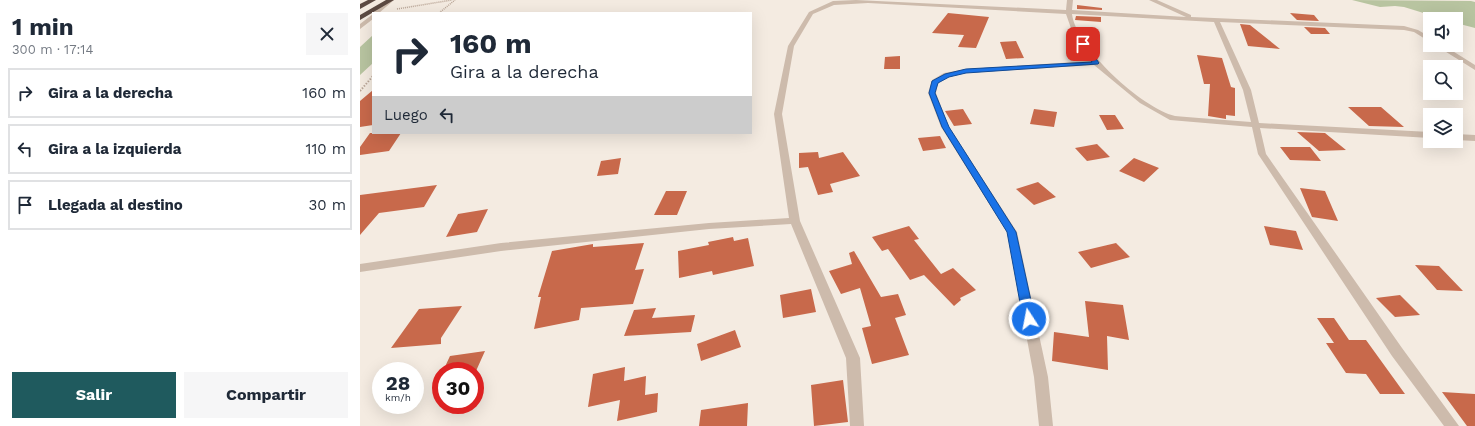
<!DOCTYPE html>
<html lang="es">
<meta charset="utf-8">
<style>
body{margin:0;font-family:"Work Sans",sans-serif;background:#f6f6f7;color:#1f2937;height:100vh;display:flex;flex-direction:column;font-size:15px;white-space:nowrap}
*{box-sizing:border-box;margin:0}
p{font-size:13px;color:#747a83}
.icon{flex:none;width:22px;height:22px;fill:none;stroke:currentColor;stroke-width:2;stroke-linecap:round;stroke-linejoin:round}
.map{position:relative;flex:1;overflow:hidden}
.panel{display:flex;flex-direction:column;background:#fff;width:360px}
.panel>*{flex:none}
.top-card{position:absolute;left:12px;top:12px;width:380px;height:122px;border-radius:0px;box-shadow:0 4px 16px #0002;background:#fff;color:#1f2937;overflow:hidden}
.buttons{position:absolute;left:1063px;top:12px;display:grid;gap:8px}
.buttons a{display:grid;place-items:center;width:40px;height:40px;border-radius:0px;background:#fff;box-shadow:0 4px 16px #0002;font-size:20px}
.speed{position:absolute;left:12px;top:362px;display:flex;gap:8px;font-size:20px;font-weight:700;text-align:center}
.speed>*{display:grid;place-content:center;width:52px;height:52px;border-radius:50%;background:#fff;box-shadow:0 4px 16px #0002;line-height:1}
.speed small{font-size:10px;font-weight:400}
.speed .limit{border:6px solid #d22;background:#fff;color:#111}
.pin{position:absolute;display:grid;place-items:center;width:34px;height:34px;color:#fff;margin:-17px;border-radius:8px;box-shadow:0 2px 6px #0006}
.me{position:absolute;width:44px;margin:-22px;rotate:349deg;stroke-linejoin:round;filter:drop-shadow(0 0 3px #0008)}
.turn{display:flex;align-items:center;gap:14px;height:84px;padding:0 12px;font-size:18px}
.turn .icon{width:52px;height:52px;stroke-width:2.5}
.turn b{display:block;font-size:28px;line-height:34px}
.then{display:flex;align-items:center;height:38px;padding:0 12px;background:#0003;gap:8px;font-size:15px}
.round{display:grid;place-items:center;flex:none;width:42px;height:42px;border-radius:0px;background:#f6f6f7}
.summary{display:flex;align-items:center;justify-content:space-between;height:68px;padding:0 12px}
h1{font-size:24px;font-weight:700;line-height:30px}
.action{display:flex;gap:8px;margin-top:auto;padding:8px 12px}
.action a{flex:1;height:46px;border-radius:0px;background:#1f5a5e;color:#fff;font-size:16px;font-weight:700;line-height:46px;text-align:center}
.action a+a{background:#f6f6f7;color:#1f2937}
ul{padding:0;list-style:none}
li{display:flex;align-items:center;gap:12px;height:50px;margin:0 8px 6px;padding:0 4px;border:2px solid #e0e1e3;border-radius:0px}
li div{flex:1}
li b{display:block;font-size:15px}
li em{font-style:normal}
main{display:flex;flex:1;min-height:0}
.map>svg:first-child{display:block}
.green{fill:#b8c4a0}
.building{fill:#c8694b}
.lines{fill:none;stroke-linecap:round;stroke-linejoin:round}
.path-far1{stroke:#b9a596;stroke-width:1.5;stroke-dasharray:1 1;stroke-linecap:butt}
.path{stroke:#b9a596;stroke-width:2;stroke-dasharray:1.5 1.5;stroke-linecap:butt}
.minor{fill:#cdbbac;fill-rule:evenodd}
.highway{fill:#5c4a42;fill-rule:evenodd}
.route{fill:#1a73e8;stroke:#114b97}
</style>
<main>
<section class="panel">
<div class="summary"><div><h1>1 min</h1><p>300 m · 17:14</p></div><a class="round"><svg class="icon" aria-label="close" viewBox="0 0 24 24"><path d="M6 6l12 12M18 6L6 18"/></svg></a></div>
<ul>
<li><svg class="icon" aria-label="right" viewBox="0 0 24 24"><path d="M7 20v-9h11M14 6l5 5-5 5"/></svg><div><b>Gira a la derecha</b></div><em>160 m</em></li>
<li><svg class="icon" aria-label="left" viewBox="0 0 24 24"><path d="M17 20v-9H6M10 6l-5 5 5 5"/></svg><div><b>Gira a la izquierda</b></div><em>110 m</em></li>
<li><svg class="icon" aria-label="arrive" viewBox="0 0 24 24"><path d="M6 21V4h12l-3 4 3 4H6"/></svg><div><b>Llegada al destino</b></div><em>30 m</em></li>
</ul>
<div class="action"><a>Salir</a><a>Compartir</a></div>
</section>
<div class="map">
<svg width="1115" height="426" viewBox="0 0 1115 426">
<rect width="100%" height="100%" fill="#f4ebe1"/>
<path class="green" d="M 992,0 L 1111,1 L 1115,2 L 1115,28 L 1096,23 L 1096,19 L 1083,19 L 1044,7 L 1035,6 L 1020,7 Z
M 13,35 L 13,63 L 0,75 L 0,47 Z"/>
<path class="building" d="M 717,5 L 742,8 L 742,10 L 717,9 Z
M 588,13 L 629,17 L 616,48 L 598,47 L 604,35 L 572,33 Z
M 930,13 L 954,15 L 959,21 L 937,20 Z
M 716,16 L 741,17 L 741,22 L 715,20 Z
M 880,24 L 890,25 L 920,49 L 888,46 Z
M 944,27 L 965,28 L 970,34 L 951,34 Z
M 656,41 L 664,58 L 646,59 L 640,42 Z
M 837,55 L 862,58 L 871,87 L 875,88 L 875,116 L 866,115 L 866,119 L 848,116 L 850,84 L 844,84 Z
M 540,56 L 540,69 L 524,69 L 525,57 Z
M 13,90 L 13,125 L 0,127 L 0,101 Z
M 988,107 L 1021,107 L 1044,127 L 1009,126 Z
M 603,109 L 612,124 L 594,126 L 585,111 Z
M 674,109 L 697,112 L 694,127 L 670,124 Z
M 739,115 L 755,115 L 764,129 L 747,130 Z
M 937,132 L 965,133 L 986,150 L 959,151 Z
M 10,133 L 41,133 L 29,151 L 0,155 L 0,147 Z
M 580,136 L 586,148 L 563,151 L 558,138 Z
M 737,144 L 750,157 L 727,161 L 715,148 Z
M 920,147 L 950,147 L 961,161 L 930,160 Z
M 458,152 L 459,158 L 483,152 L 500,176 L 470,184 L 473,192 L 458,195 L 448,167 L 439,168 L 439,153 Z
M 261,158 L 258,174 L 237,176 L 241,161 Z
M 774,158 L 799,168 L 784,182 L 759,171 Z
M 678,182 L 696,197 L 674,205 L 656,189 Z
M 77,185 L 64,207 L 19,213 L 0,235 L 0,195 Z
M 940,188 L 965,191 L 978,221 L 952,217 Z
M 306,191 L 327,191 L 317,215 L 294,215 Z
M 128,209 L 117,232 L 86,237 L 98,214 Z
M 549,226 L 559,239 L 554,240 L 581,274 L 593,268 L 616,290 L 600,298 L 601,300 L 594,306 L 564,275 L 550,280 L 528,249 L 522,251 L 512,237 Z
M 904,226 L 936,231 L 943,250 L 910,245 Z
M 373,237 L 374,241 L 388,238 L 394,266 L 353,275 L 352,271 L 319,278 L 318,251 L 349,245 L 348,242 Z
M 284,243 L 275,270 L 284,269 L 273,304 L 221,308 L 219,320 L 174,329 L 181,297 L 178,297 L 192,251 L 233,244 L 233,247 Z
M 756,243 L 770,257 L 731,268 L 718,252 Z
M 494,251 L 521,297 L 538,294 L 546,315 L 535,318 L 549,355 L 512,364 L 502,328 L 511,326 L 500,288 L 481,294 L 469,271 L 492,264 L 489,253 Z
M 1055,265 L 1079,266 L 1103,291 L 1077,290 Z
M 451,289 L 456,312 L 423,318 L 420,295 Z
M 1040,295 L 1060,315 L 1035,317 L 1016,298 Z
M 725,301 L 763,305 L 769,340 L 747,336 L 748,370 L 692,361 L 694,332 L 729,337 Z
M 102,306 L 81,338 L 81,344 L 31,348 L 59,309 Z
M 296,308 L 292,318 L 335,315 L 331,332 L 264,336 L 274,310 Z
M 957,318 L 974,318 L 989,340 L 1006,340 L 1045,394 L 1020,394 L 1006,374 L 986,373 L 966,343 L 974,343 Z
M 375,330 L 381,347 L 341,361 L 337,344 Z
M 125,351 L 116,371 L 83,371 L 90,356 Z
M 265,367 L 264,381 L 286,376 L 285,395 L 298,393 L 297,412 L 257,421 L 260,400 L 228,407 L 233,374 Z
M 483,380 L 488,422 L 454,426 L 451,385 Z
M 1082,392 L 1115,394 L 1115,426 L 1107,426 Z
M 388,403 L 387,426 L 339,426 L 341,410 Z"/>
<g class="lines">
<path class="path-far1" d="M 37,9 L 92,0
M 79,13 L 95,0"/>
<path class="path" d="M 0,91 L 13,76"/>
<path class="minor" d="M 28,0 L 34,0 L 19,13 L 13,13 Z
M 496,0 L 706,10 L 707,0 L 713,0 L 712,10 L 826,17 L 789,0 L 797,0 L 831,15 L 831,17 L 1044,26 L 1058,30 L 1070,37 L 1070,42 L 1054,32 L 1044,30 L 860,22 L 891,90 L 899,123 L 1070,132 L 1070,138 L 900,128 L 906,154 L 1042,348 L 1099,426 L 1084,426 L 1032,356 L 898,154 L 892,127 L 810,120 L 780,103 L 734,65 L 606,73 L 589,77 L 578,83 L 576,93 L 589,127 L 657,232 L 688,377 L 693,426 L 679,426 L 674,377 L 647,232 L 581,127 L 568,93 L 572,80 L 584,73 L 606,69 L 731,61 L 713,34 L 706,14 L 508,3 L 474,5 L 453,14 L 434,46 L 422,114 L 440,221 L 500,358 L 504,426 L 490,426 L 486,358 L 431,224 L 349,229 L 141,251 L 0,272 L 0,264 L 141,243 L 349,223 L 429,218 L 414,114 L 428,46 L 449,12 L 473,1 ZM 712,14 L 854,22 L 883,90 L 891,122 C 873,121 856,119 839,118 C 831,117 822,117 815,116 C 782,108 716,48 712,14 Z
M 13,14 L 13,19 L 0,29 L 0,24 Z
M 1075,45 L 1083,45 L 1115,65 L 1115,70 Z
M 1096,134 L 1115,135 L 1115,141 L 1096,140 Z"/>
<path class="highway" d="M 8,0 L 16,0 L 0,9 L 0,4 Z
M 26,0 L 34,0 L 0,20 L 0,15 Z"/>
</g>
<path class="route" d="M 721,43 L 725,43 L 739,63 L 738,64 L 606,73 L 589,77 L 578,83 L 575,93 L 589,127 L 656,232 L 675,319 L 673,322 L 669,323 L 665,322 L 663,319 L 647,232 L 582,127 L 569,93 L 572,81 L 585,74 L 606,69 L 732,62 L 720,44 Z"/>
</svg>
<div class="buttons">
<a><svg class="icon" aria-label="sound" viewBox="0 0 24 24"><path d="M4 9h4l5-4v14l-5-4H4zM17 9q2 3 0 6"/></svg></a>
<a><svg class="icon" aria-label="search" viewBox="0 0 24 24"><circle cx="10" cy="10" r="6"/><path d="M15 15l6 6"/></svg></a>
<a><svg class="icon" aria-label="layers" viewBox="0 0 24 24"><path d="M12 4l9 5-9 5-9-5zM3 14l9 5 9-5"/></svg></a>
</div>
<div class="speed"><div>28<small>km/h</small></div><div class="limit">30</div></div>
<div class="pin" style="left:723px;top:44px;background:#d93025"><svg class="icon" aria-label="arrive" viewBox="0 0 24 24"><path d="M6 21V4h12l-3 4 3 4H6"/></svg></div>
<svg class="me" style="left:669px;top:319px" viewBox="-20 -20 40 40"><circle r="17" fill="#1a73e8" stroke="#fff" stroke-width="3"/><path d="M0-11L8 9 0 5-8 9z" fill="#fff"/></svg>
<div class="top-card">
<div class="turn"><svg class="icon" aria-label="right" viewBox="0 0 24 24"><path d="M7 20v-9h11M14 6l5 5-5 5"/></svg><div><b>160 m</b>Gira a la derecha</div></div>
<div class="then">Luego<svg class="icon" aria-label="left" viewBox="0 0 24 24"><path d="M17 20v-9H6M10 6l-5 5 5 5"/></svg></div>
</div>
</div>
</main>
